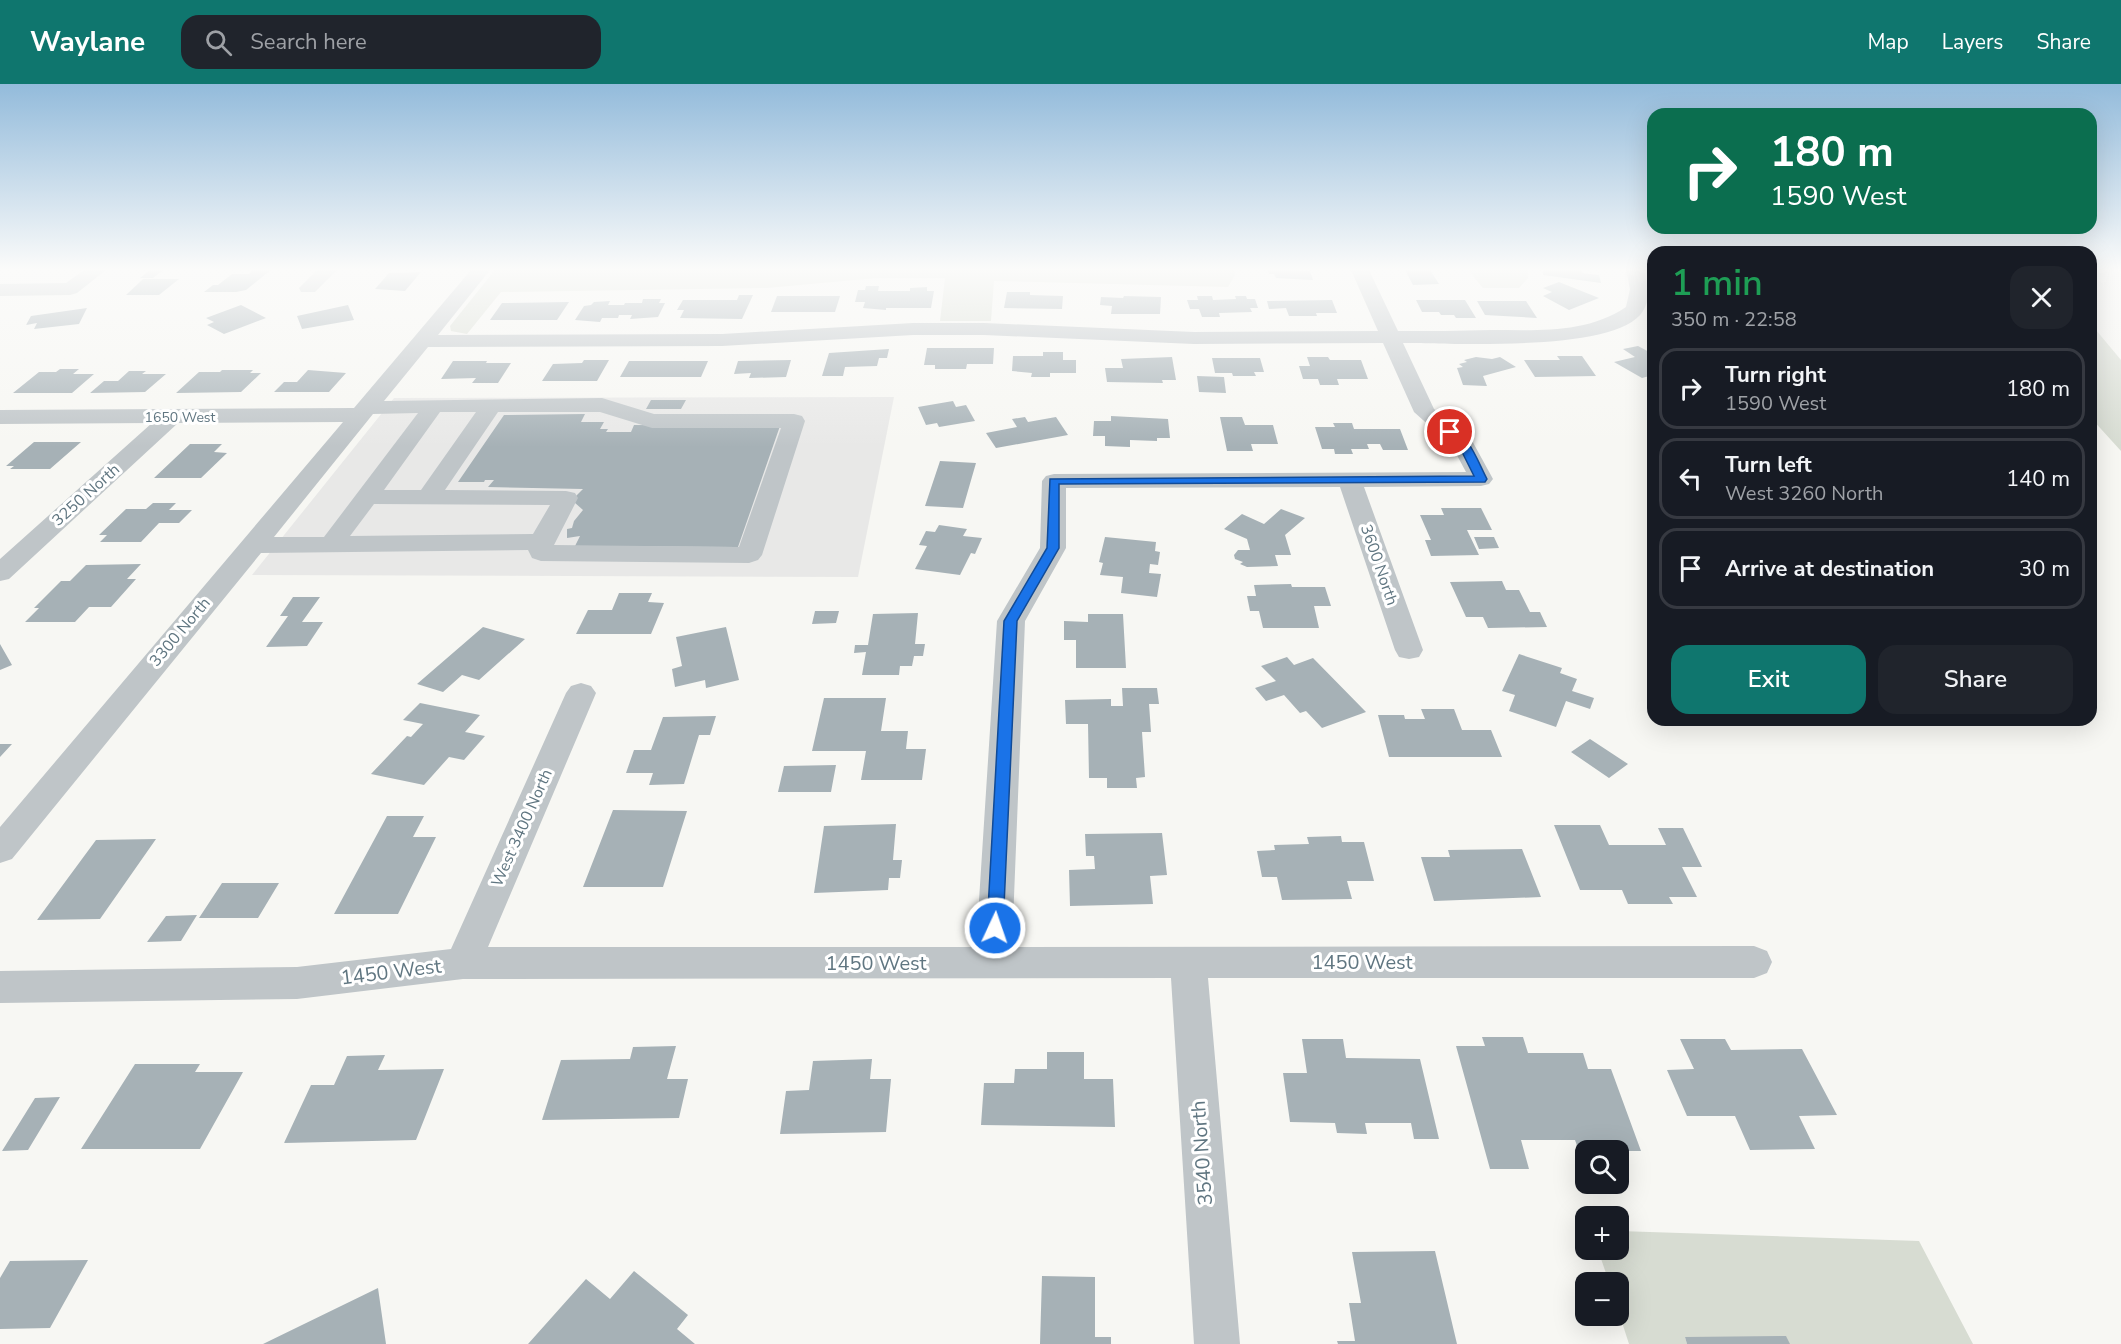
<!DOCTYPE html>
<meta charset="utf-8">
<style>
body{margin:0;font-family:"Nunito Sans",sans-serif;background:#20242c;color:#f1f3f6;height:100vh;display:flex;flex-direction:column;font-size:22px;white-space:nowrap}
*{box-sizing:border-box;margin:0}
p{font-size:20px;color:#9ea1a6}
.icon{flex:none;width:33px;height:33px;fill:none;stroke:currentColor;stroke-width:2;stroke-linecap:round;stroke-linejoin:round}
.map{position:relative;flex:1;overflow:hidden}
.drawer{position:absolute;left:1647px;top:162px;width:450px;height:480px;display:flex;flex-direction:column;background:#171b24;border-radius:18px;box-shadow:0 6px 24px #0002}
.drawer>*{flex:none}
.banner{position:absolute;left:1647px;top:24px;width:450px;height:126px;border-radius:18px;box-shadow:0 6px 24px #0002;background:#0b6e4f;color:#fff;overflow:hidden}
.buttons{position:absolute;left:1575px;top:1056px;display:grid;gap:12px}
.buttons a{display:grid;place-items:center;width:54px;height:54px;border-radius:12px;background:#171b24;box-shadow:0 6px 24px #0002;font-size:30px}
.pin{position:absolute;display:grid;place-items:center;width:51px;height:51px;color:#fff;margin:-26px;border:3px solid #fff;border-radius:50%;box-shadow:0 2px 6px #0007}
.me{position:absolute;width:66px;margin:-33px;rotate:3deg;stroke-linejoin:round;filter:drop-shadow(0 0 4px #0008)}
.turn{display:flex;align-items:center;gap:21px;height:126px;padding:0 24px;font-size:27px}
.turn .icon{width:78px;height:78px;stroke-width:2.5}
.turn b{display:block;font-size:42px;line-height:51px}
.round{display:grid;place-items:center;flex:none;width:63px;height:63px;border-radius:18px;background:#20242c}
.head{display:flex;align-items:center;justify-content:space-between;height:102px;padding:0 24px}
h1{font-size:36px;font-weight:600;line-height:45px;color:#1e9e55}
.primary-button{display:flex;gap:12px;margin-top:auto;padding:12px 24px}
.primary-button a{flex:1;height:69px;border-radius:18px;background:#0f766e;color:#fff;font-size:24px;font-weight:600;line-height:69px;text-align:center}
.primary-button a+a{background:#20242c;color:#f1f3f6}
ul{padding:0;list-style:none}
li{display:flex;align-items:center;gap:18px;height:81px;margin:0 12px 9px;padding:0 12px;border:3px solid #363941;border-radius:18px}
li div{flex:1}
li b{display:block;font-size:22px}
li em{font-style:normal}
header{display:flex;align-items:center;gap:36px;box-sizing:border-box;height:84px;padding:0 30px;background:#0f766e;color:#fff}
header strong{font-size:28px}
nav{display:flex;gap:33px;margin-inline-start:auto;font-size:21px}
.search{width:420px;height:54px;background:#20242c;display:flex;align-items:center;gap:15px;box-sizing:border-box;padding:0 21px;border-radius:18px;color:#9ea1a6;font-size:22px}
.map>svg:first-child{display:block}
.built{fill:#e8e8e7}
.green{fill:#d7dcd2}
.building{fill:#a6b1b6}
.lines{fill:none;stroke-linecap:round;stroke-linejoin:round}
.minor{fill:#bfc5c8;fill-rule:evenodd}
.route{fill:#1a73e8;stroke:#114b97;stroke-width:1.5}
.labels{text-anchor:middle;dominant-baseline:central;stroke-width:6;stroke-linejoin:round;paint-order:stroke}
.far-street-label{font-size:14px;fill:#607681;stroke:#fff}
.street-label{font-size:16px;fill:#607681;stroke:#fff}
.near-street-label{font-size:20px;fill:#607681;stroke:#fff}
</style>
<header>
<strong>Waylane</strong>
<div class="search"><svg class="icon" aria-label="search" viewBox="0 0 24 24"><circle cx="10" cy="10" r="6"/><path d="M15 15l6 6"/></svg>Search here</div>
<nav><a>Map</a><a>Layers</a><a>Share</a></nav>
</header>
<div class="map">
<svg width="2121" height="1260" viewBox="0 0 2121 1260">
<rect width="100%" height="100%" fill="#f7f7f3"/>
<path class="built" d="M 894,313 L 858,493 L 252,491 L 394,314 Z"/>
<path class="green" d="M 495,186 L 1234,186 L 1235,191 L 1228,203 L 994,197 L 991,237 L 940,237 L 945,194 L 877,194 L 767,204 L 501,208 L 467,250 L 451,247 L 450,242 Z
M 1468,186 L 1528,186 L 1528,194 L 1519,204 L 1483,204 Z
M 2091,240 L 2121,276 L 2121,367 L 2091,334 Z
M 1619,1147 L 1919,1157 L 1973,1260 L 1790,1260 L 1685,1253 L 1687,1260 L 1629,1260 L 1619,1229 L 1618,1198 L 1609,1198 L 1598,1166 L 1618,1166 Z"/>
<path class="building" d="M 150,186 L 163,186 L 153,194 L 140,194 Z
M 253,186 L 271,186 L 246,206 L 236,208 L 204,208 L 213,201 L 218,201 L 232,190 L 249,190 Z
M 1268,186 L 1310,187 L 1313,196 L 1276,194 L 1274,190 L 1269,190 Z
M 1405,186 L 1430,186 L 1439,200 L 1413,201 Z
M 1543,186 L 1582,186 L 1582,189 L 1599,191 L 1601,199 L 1543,191 Z
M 421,188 L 405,207 L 375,205 L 389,189 Z
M 143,195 L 179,195 L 159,211 L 126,211 Z
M 1559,198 L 1599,214 L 1569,226 L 1543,212 L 1552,208 L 1543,204 Z
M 866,202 L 879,202 L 878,207 L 910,207 L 910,204 L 927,203 L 927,207 L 934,207 L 931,224 L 886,224 L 886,226 L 863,224 L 865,218 L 855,218 L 858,206 L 865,206 Z
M 1007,208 L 1030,208 L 1030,211 L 1063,212 L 1062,225 L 1004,224 Z
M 739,211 L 753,211 L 742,235 L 680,234 L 684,226 L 677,226 L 683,216 L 737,216 Z
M 777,212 L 840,212 L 835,228 L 771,228 Z
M 1124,212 L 1161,213 L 1160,230 L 1111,230 L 1112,222 L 1100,221 L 1101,213 L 1123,214 Z
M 1197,212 L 1212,212 L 1213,216 L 1236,215 L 1235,212 L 1246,212 L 1247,215 L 1255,215 L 1258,224 L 1250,224 L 1252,228 L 1219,229 L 1220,233 L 1202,233 L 1199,225 L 1190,225 L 1187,216 L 1198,216 Z
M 643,215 L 661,215 L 659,219 L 665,219 L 658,233 L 630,235 L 632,231 L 619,231 L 618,234 L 602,234 L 600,238 L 575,236 L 584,222 L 591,221 L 594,218 L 610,217 L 608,221 L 624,221 L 625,219 L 642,219 Z
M 1332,216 L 1337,229 L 1316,229 L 1317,232 L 1289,232 L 1286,224 L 1269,225 L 1267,217 Z
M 1416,216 L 1465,216 L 1476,234 L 1456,234 L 1454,231 L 1441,231 L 1439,228 L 1422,228 Z
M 1477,217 L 1526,217 L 1537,234 L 1485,231 Z
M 569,218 L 557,236 L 490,236 L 502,219 Z
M 241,221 L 266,234 L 224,250 L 207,241 L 214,238 L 206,234 Z
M 348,221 L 354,236 L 302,245 L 297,232 Z
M 87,224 L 79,240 L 34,245 L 37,239 L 26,241 L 31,232 Z
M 1638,262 L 1653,270 L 1653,291 L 1642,294 L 1614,278 L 1635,273 L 1623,265 Z
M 927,264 L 994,264 L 993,280 L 967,280 L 966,285 L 935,285 L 935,281 L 924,281 Z
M 889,265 L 887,274 L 879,274 L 877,282 L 845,283 L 843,292 L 822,292 L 829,269 Z
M 1043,268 L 1063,268 L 1063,276 L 1076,276 L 1076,289 L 1050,289 L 1050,293 L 1031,293 L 1032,289 L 1012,287 L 1013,272 L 1043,272 Z
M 1557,272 L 1582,272 L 1596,292 L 1535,293 L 1524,276 L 1560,276 Z
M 1172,273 L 1176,296 L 1162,296 L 1163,299 L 1107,298 L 1105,284 L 1123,284 L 1121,275 Z
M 1307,273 L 1328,273 L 1330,276 L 1361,276 L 1368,295 L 1337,295 L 1339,301 L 1320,301 L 1318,295 L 1303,295 L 1299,282 L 1310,282 Z
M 1476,273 L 1492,275 L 1500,273 L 1516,283 L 1483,292 L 1487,302 L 1463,301 L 1457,284 L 1463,283 L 1459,280 L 1467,278 L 1464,276 Z
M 1212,274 L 1260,274 L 1264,288 L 1254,288 L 1256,292 L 1233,292 L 1232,289 L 1215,289 Z
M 584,276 L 609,276 L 597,297 L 542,297 L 553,280 L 582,279 Z
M 791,276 L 786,293 L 749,294 L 751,289 L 734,290 L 738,277 Z
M 453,277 L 487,277 L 486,279 L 511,279 L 498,299 L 472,299 L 476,294 L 441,295 Z
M 629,277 L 708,277 L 701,293 L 620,293 Z
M 60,285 L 79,285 L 73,290 L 94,290 L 72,309 L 13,309 L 39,288 L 56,288 Z
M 222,286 L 253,286 L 250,289 L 261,289 L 241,308 L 176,309 L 199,288 L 220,288 Z
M 308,286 L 346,289 L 329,308 L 274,308 L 284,298 L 297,298 Z
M 129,287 L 146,287 L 142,290 L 166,290 L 145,308 L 90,309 L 104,297 L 118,297 Z
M 1197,292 L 1224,293 L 1226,309 L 1199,308 Z
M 651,316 L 686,316 L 681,325 L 646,325 Z
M 953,317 L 956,323 L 966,321 L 975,337 L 939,343 L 937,339 L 926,341 L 918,323 Z
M 585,330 L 581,338 L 604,338 L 600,345 L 608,345 L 606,348 L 631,348 L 634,341 L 780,342 L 738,463 L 575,462 L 580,452 L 567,454 L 567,445 L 572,444 L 574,437 L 583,426 L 574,418 L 575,413 L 583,405 L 488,403 L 494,396 L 485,396 L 484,398 L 458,398 L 504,331 Z
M 1111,332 L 1168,335 L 1170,354 L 1157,354 L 1157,357 L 1130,356 L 1130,363 L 1105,362 L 1105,352 L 1093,352 L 1094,337 L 1111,337 Z
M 1025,333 L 1028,338 L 1056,333 L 1068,351 L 996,364 L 986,349 L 1017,343 L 1012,335 Z
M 1220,333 L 1242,333 L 1245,341 L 1273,341 L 1278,360 L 1251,360 L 1253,367 L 1227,367 Z
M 1333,339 L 1352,339 L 1354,345 L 1400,345 L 1408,366 L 1383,366 L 1380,360 L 1367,360 L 1369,365 L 1351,365 L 1353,370 L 1335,370 L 1334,365 L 1322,365 L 1315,343 L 1335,343 Z
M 34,358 L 81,358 L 50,385 L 10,385 L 14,382 L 6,382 Z
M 190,360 L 222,360 L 214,368 L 227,369 L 201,394 L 154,394 Z
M 940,377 L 976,379 L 963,424 L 925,422 Z
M 153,419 L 176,419 L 169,426 L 192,426 L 179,439 L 159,439 L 141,458 L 100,458 L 107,451 L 99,451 L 126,425 L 146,425 Z
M 1441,424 L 1481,424 L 1492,446 L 1467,446 L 1479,471 L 1431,472 L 1425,456 L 1431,456 L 1420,431 L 1444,431 Z
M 1281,425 L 1305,434 L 1285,451 L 1291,471 L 1275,471 L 1278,482 L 1247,483 L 1240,480 L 1243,478 L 1235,475 L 1234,471 L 1238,466 L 1250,466 L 1247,455 L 1224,445 L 1242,430 L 1264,440 Z
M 939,441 L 967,445 L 963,452 L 982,454 L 975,470 L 971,469 L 960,491 L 915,485 L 927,462 L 919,461 L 926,447 L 935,448 Z
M 1105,453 L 1156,458 L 1155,467 L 1160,468 L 1158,481 L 1150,480 L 1149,489 L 1161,490 L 1157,513 L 1121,509 L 1123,493 L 1100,491 L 1103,479 L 1099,478 Z
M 1474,453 L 1494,453 L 1499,464 L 1479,465 Z
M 141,480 L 127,495 L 136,495 L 111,523 L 89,523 L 75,538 L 25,538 L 39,524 L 34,524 L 61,497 L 70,497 L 86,481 Z
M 1502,497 L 1506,506 L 1519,506 L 1530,528 L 1540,528 L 1547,543 L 1488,544 L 1483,533 L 1466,533 L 1450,498 Z
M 1291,500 L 1292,503 L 1325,503 L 1331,522 L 1314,522 L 1319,544 L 1263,544 L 1259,527 L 1250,527 L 1247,512 L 1256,512 L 1254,501 Z
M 619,509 L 652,509 L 648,518 L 664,519 L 651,550 L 576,550 L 588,526 L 612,526 Z
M 293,513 L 320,513 L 302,538 L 323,538 L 307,562 L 266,563 L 288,532 L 280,532 Z
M 815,527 L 839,527 L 836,539 L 812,540 Z
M 918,529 L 915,560 L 925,560 L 923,572 L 914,572 L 912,582 L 900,582 L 899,591 L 862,591 L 866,568 L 854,569 L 855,561 L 868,561 L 873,530 Z
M 1088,530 L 1123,530 L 1126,584 L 1076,584 L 1076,556 L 1064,556 L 1064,537 L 1088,538 Z
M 483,543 L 525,555 L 479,596 L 462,591 L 443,608 L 417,600 Z
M 726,543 L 739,596 L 706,604 L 705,596 L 675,603 L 672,585 L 682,582 L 676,553 Z
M 0,560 L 12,581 L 0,586 Z
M 1519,570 L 1562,584 L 1560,589 L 1577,595 L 1572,607 L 1594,614 L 1590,625 L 1566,617 L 1556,643 L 1509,627 L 1515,611 L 1502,607 Z
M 1287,573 L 1294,581 L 1313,574 L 1366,628 L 1322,644 L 1306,627 L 1300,629 L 1284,611 L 1266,617 L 1255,604 L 1276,597 L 1261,582 Z
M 1122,604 L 1157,604 L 1159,620 L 1149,620 L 1151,648 L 1142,648 L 1145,693 L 1136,694 L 1137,704 L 1107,704 L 1107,694 L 1089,694 L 1088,640 L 1066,640 L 1065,616 L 1111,615 L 1111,622 L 1123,622 Z
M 824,614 L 886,614 L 881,647 L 908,647 L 906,665 L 926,665 L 922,696 L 861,696 L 866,667 L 812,667 Z
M 420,619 L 480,631 L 465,648 L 485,652 L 464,676 L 449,673 L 424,701 L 371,690 L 407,652 L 411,653 L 423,640 L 403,636 Z
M 1421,625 L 1454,625 L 1462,646 L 1491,646 L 1502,673 L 1389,673 L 1378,631 L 1404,631 L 1405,635 L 1425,635 Z
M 716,632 L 710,651 L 699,651 L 684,700 L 649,701 L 653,689 L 626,689 L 634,666 L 651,666 L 663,633 Z
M 1590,655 L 1628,680 L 1609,694 L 1571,668 Z
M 0,660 L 12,660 L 0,673 Z
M 836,681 L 831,708 L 778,708 L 784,682 Z
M 613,726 L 687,727 L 663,803 L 583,803 Z
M 387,732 L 424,732 L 413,753 L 436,753 L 398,830 L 334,830 Z
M 896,740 L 893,776 L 902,776 L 900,794 L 889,794 L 888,806 L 814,809 L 824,742 Z
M 1554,741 L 1600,741 L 1609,761 L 1666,761 L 1658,744 L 1683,744 L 1702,783 L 1682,783 L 1697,813 L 1669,813 L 1673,820 L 1628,820 L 1622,806 L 1580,806 Z
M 1162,749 L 1167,791 L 1150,792 L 1153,820 L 1070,822 L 1069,786 L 1095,785 L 1094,772 L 1086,772 L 1085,750 Z
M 1341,752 L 1342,758 L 1364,758 L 1374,797 L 1347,797 L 1352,815 L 1282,816 L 1277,793 L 1262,793 L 1257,767 L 1275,766 L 1274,761 L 1309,760 L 1307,753 Z
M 156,755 L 100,835 L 37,836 L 96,756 Z
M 1522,765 L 1541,813 L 1434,817 L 1421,773 L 1450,773 L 1448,766 Z
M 222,799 L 279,799 L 258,834 L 199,834 Z
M 197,831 L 181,857 L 147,858 L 166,832 Z
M 1482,953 L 1523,953 L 1528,969 L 1583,969 L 1588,985 L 1611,985 L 1641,1067 L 1622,1067 L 1629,1084 L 1618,1084 L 1618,1066 L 1586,1066 L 1585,1085 L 1575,1056 L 1521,1056 L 1529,1085 L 1490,1085 L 1456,962 L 1485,962 Z
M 1302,955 L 1343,955 L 1346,974 L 1420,975 L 1439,1055 L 1414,1055 L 1411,1039 L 1365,1039 L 1367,1050 L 1337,1049 L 1335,1039 L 1290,1038 L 1283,989 L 1307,989 Z
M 1680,955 L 1725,955 L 1731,966 L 1802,965 L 1837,1031 L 1799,1032 L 1815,1065 L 1750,1066 L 1735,1032 L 1687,1032 L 1667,986 L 1694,985 Z
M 676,962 L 667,995 L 688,995 L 679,1034 L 542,1036 L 561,976 L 630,975 L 633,963 Z
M 1047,968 L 1084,968 L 1084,995 L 1113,995 L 1115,1043 L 981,1041 L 984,999 L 1014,999 L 1015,985 L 1047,985 Z
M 385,971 L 378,986 L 444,985 L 416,1056 L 284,1059 L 311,1001 L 334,1001 L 347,972 Z
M 872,975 L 870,995 L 891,995 L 886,1048 L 780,1050 L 786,1007 L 809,1006 L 813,977 Z
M 135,980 L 200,980 L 195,988 L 243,988 L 200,1065 L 81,1065 Z
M 60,1013 L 28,1066 L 2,1067 L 35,1014 Z
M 1435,1167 L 1457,1260 L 1338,1260 L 1337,1257 L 1355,1257 L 1349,1219 L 1361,1219 L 1352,1168 Z
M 88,1176 L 50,1244 L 0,1245 L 0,1194 L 10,1177 Z
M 634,1187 L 688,1231 L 677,1245 L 695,1260 L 528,1260 L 586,1195 L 610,1215 Z
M 1042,1192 L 1095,1193 L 1095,1253 L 1111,1253 L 1111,1260 L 1040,1260 Z
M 378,1204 L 386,1260 L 263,1260 Z
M 1786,1252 L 1790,1260 L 1687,1260 L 1685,1253 Z"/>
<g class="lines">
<path class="minor" d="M 84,186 L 106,186 L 77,209 L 70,211 L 0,212 L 0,200 L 66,199 Z
M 317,186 L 337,186 L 315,208 L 301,208 L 299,204 Z
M 471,186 L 490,186 L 438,251 L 722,250 L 913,239 L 984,239 L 1194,248 L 1378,247 L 1351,186 L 1369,186 L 1398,247 C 1429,247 1460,247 1491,246 C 1537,246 1586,250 1626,223 L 1630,205 L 1626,186 L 1644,186 C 1647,199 1651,215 1643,227 C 1618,269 1450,259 1403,259 L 1434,325 L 1470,353 L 1493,395 L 1489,400 L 1481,402 L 1364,403 L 1423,566 L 1419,573 L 1409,575 L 1399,573 L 1395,566 L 1340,403 L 1066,404 L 1066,464 L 1025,537 L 1012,863 L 1754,862 L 1767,867 L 1772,878 L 1767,889 L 1754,894 L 1208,894 L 1240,1260 L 1194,1260 L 1171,894 L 463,895 L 297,915 L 0,919 L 0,887 L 297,883 L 451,865 L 566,609 L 571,602 L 581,599 L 591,602 L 596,609 L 488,863 L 976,863 L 997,537 L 1040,464 L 1042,397 L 1046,392 L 1054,390 L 1466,388 L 1452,362 L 1414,328 L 1383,259 L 1194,260 L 984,251 L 913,251 L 722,262 L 428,263 L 384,317 L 602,314 L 654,330 L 794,330 L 802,332 L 805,337 L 762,471 L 758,476 L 749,479 L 541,477 L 532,474 L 528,466 L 261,469 L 12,775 L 0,779 L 0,743 L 343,338 L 178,339 L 9,495 L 0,497 L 0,475 L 152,339 L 0,340 L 0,326 L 354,324 ZM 440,328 L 476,328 L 421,406 L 384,406 ZM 498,328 L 600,328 L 652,344 L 781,344 L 739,463 L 554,461 L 578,414 L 575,409 L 566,407 L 445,406 ZM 418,329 L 324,453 L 274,453 L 373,330 ZM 374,420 L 550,421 L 533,450 L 350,452 Z"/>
</g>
<linearGradient id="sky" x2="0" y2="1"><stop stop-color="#93bbdb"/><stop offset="0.51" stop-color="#fbfbfa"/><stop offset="1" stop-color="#fbfbfa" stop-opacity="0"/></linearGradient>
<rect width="2121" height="363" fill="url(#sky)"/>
<path class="route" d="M 1447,346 C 1467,343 1479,381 1487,395 L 1485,398 L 1059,400 L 1059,464 L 1017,537 L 1003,844 L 1000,849 L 995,851 L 989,849 L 987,844 L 1004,537 L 1047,464 L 1050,395 L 1474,392 L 1458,360 L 1447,350 Z"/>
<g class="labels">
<g class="far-street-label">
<text x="180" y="333">1650 West</text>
</g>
<g class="street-label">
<text transform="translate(86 411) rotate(-42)">3250 North</text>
<text transform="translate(1379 481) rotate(71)">3600 North</text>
<text transform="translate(180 548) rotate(-50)">3300 North</text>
<text transform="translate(522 744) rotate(-66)">West 3400 North</text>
</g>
<g class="near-street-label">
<text x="1362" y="878">1450 West</text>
<text x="876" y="879">1450 West</text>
<text transform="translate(391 888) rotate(-7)">1450 West</text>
<text transform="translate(1202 1069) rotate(-94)">3540 North</text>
</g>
</g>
</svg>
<div class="buttons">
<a><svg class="icon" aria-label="search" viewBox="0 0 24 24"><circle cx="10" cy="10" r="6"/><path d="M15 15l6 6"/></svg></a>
<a>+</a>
<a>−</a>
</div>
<div class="pin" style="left:1450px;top:348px;background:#d93025"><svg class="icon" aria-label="arrive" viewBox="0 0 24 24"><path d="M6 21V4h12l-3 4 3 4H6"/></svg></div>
<svg class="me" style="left:995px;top:844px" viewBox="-20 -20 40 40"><circle r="17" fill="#1a73e8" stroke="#fff" stroke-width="3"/><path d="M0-11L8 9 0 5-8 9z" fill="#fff"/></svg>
<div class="banner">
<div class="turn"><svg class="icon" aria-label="right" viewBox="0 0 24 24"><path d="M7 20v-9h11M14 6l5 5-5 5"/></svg><div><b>180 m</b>1590 West</div></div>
</div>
<section class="drawer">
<div class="head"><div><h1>1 min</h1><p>350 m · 22:58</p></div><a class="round"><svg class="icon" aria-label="close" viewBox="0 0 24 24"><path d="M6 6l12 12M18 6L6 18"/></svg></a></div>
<ul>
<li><svg class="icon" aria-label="right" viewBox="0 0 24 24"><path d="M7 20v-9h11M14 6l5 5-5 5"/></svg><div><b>Turn right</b><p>1590 West</p></div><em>180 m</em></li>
<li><svg class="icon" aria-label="left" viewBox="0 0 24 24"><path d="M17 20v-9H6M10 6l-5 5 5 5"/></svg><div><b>Turn left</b><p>West 3260 North</p></div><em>140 m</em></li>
<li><svg class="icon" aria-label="arrive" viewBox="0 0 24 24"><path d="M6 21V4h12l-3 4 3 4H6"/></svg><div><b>Arrive at destination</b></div><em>30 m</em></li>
</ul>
<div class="primary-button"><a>Exit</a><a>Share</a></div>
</section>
</div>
